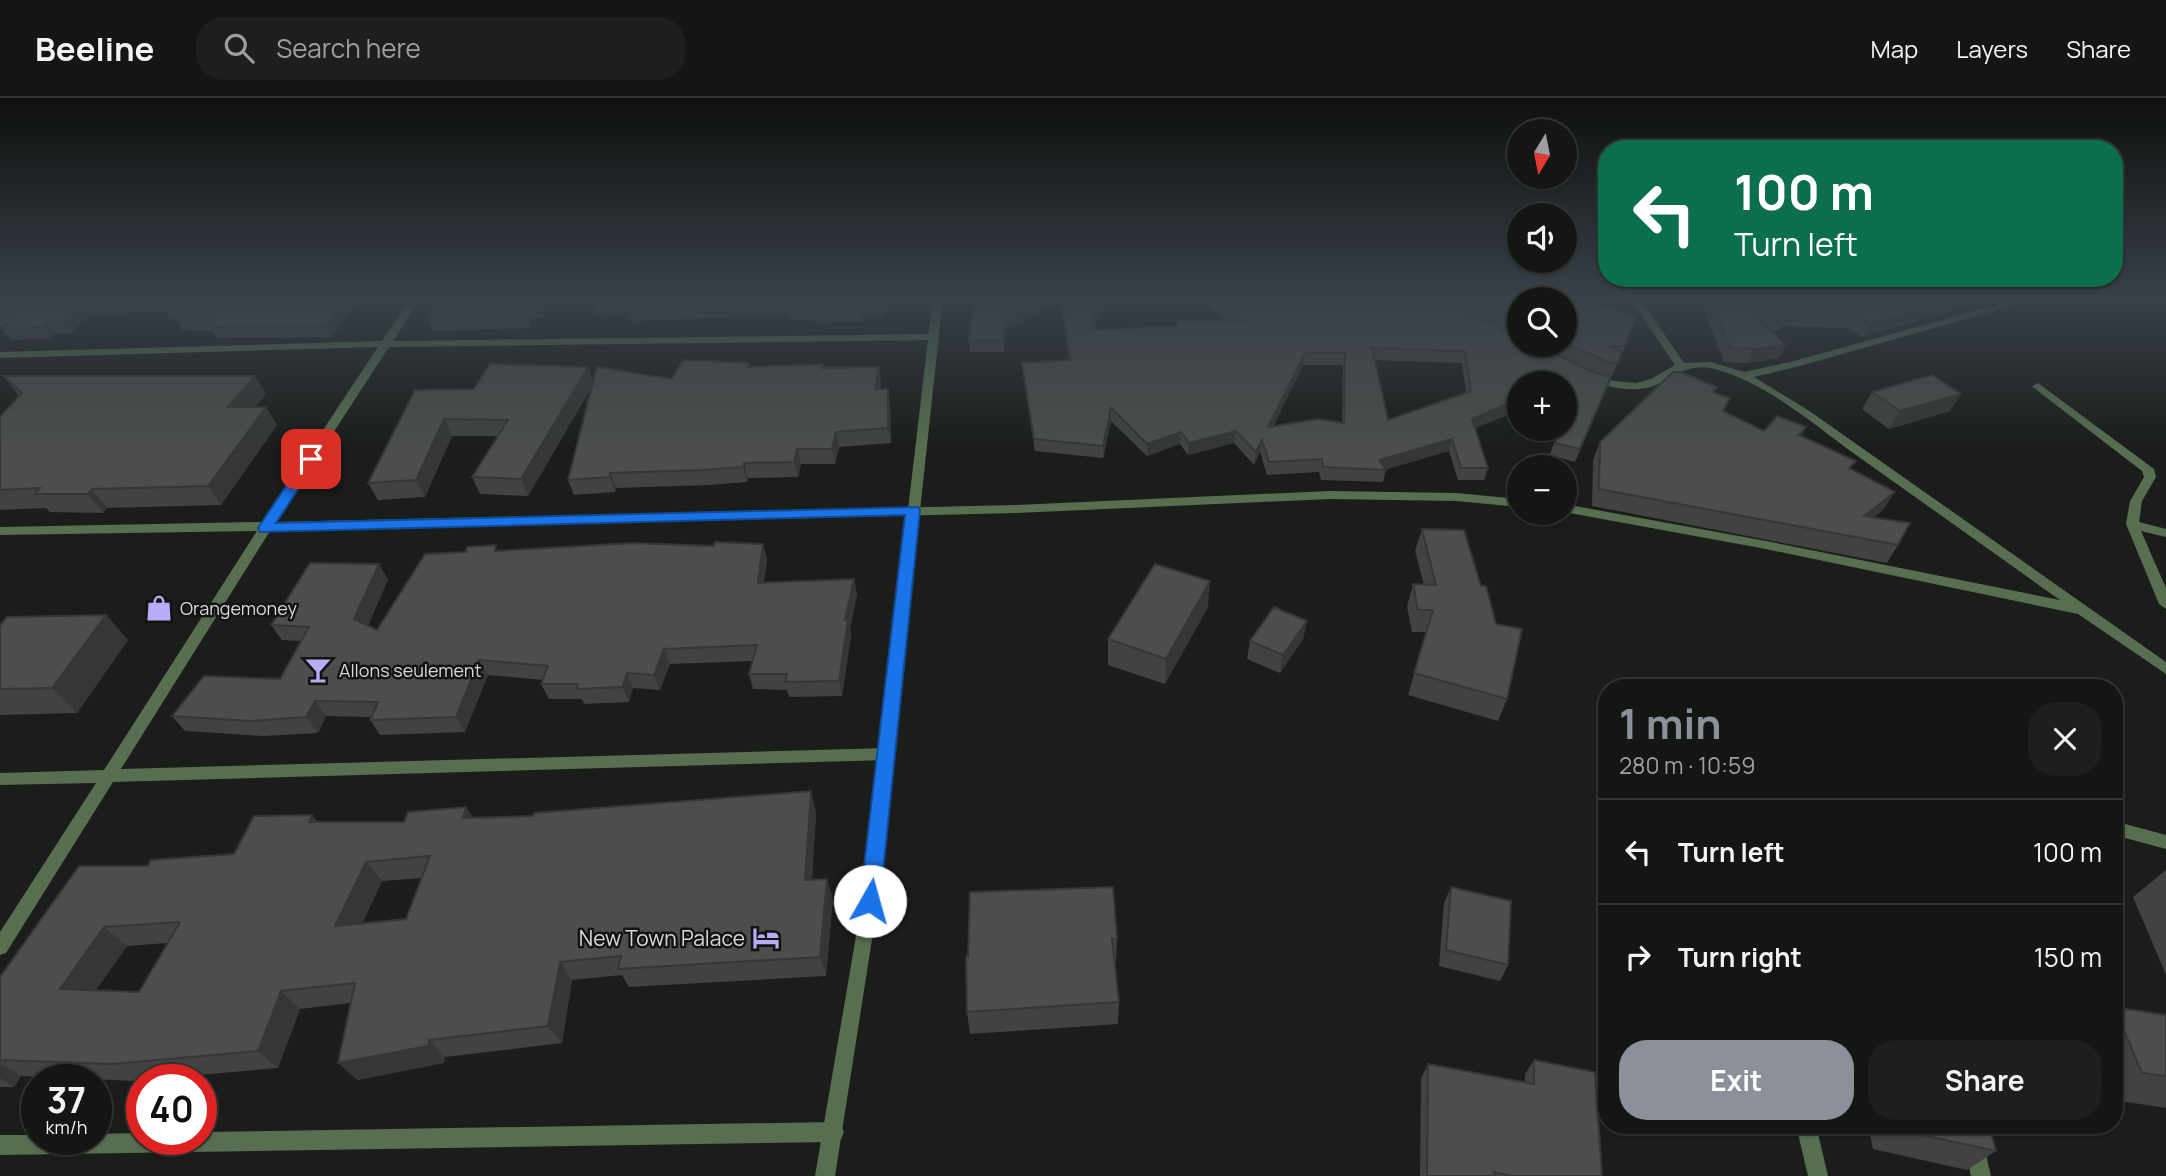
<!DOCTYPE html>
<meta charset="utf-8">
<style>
body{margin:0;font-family:Manrope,sans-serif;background:#1d1f1c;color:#f1f3f6;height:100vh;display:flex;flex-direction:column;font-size:26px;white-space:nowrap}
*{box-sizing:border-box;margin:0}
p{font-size:23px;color:#9d9fa0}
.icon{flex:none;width:38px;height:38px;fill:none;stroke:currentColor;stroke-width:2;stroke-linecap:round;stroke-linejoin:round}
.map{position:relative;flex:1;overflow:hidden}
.panel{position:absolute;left:1598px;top:581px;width:525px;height:455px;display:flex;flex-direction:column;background:#141613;border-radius:28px;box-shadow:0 2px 5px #0004,0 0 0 2px #333533}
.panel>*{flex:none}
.guide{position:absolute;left:1598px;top:42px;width:525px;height:147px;border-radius:28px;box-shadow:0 2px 5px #0004,0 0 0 2px #333533;background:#0b6e4f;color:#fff;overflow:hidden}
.needle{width:46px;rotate:190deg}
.tools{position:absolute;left:1507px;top:21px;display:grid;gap:14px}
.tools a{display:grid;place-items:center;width:70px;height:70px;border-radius:50%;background:#141613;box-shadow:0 2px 5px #0004,0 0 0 2px #333533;font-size:35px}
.speed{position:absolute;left:21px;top:966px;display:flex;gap:14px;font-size:35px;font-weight:700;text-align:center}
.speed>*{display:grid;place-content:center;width:91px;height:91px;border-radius:50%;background:#141613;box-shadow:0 2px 5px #0004,0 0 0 2px #333533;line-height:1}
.speed small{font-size:18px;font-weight:400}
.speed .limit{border:10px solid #d22;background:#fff;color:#111}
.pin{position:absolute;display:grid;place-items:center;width:60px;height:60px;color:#fff;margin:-30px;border-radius:14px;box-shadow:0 4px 10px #0006}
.me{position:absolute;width:77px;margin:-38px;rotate:7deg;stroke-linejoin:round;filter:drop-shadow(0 0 5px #0008)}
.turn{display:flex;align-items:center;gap:24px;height:147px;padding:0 21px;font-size:32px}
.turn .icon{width:91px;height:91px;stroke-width:2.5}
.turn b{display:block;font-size:49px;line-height:60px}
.round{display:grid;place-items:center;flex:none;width:74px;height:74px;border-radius:28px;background:#1d1f1c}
.overview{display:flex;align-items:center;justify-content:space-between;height:119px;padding:0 21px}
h1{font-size:42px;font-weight:700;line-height:52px;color:#8c9099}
.cta{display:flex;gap:14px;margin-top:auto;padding:14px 21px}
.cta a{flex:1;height:80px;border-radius:28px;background:#8c9099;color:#fff;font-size:28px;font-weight:700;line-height:80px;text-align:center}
.cta a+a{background:#1d1f1c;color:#f1f3f6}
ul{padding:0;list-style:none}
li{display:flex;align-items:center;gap:21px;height:105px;padding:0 21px;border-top:2px solid #333533}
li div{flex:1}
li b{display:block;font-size:26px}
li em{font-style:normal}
header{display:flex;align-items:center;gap:42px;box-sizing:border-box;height:98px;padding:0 35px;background:#141613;border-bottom:2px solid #333533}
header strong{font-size:33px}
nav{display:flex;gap:38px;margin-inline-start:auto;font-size:24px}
.search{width:490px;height:63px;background:#1d1f1c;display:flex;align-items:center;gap:18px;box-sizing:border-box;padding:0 24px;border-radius:28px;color:#9d9fa0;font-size:26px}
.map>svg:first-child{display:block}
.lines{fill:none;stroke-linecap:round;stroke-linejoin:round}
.minor{fill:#576e51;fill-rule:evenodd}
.tertiary{fill:#576e51;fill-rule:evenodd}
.wall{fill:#404340;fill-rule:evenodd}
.shaded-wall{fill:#343734}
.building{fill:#4b4e4a;stroke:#343734;stroke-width:2;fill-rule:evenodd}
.route{fill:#1a73e8;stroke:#114b97;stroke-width:2}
.labels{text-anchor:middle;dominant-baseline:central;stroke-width:5;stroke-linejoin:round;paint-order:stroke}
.poi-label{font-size:18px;fill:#d7d9d6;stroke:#111411;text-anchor:start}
.near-poi-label{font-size:21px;fill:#d7d9d6;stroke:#111411;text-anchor:end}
</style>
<header>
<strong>Beeline</strong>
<div class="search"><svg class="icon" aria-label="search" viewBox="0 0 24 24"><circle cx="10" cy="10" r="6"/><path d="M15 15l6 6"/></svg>Search here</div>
<nav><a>Map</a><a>Layers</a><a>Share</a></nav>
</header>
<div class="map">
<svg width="2166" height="1078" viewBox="0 0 2166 1078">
<rect width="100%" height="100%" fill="#1a1d19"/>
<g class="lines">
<path class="minor" d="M 411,199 L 421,199 L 393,243 L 932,236 L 937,239 L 932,242 L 389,249 L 275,424 L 1016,407 L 1330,393 L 1456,395 L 1519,401 L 1519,409 L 1456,403 L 1330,401 L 1016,415 L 270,433 L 121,671 L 888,650 L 893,652 L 896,656 L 893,660 L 888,662 L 113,684 L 6,855 L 0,857 L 0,834 L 96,685 L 0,687 L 0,675 L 104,672 L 257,433 L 0,437 L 0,429 L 262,424 L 378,249 L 0,260 L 0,254 L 382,243 Z
M 1629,199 L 1639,199 L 1684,265 L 1711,264 L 1744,274 L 1790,264 L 2026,199 L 2044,199 L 1796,269 L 1754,279 L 1808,312 L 2166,564 L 2166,576 L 2078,516 L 1766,451 L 1564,414 L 1564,406 L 1766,443 L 2060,502 C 1992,454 1924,405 1856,357 C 1813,326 1767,285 1715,271 C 1683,263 1673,284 1646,290 C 1626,294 1607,288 1588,283 L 1588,279 L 1592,278 L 1614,283 L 1636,285 L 1651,281 L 1675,267 Z
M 2038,285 L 2154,371 L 2156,379 L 2142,403 L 2139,424 L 2166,431 L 2166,439 L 2141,433 L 2166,490 L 2166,511 L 2159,506 L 2126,426 L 2130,403 L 2144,379 L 2142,373 L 2034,290 L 2032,288 Z
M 2114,723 L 2166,737 L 2166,751 L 2114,737 Z
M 834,1024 L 841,1027 L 844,1034 L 841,1041 L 834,1044 L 0,1057 L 0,1037 L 37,1037 L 37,1041 L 96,1041 L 96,1036 L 142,1035 L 142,1041 L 201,1041 L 201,1034 Z
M 1796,1027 L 1816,1027 L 1828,1078 L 1808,1078 Z
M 1959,1027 L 1979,1027 L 1991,1078 L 1971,1078 Z"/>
<path class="tertiary" d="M 933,199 L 943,199 L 878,803 L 835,1078 L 815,1078 L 862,803 Z"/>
</g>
<path class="wall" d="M 0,199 L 361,199 L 331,239 L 216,240 L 212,233 L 182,232 L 176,221 L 171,221 L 165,213 L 89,216 L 71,235 L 54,235 L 50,240 L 11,242 L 3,231 L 6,228 L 0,229 Z
M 438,199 L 549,199 L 545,220 L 533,220 L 529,230 L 434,233 L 428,218 Z
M 595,199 L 892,199 L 882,219 L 864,217 L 862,224 L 790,222 L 789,217 L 629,223 L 627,215 L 597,217 L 593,203 Z
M 985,199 L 1105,199 L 1094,232 L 1176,228 L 1227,224 L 1198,199 L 1417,199 L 1428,202 L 1429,199 L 1570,199 L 1567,200 L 1632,232 L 1575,364 L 1550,357 L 1558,331 L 1564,331 L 1564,285 L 1519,285 L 1519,312 L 1475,330 L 1488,370 L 1484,382 L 1458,382 L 1449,353 L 1386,371 L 1383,384 L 1321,382 L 1319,374 L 1267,377 L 1260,354 L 1254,367 L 1234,345 L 1188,357 L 1180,346 L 1147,358 L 1111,323 L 1103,360 L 1035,353 L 1023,277 L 1022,265 L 1069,262 L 1060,203 L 1006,232 L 1004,254 L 970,254 L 969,242 ZM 1519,201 L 1564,201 L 1564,247 L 1519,247 ZM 1555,256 L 1598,275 L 1593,274 ZM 1375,262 L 1462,265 L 1466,294 L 1388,322 ZM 1303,267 L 1343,267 L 1342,325 L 1273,329 Z
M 1699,199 L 1997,199 L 1862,239 L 1848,230 L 1782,228 L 1780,232 L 1769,232 L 1779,260 L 1747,265 L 1724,264 Z
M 749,265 L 750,268 L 879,269 L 881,284 L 880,291 L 888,291 L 890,306 L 891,345 L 839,349 L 835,366 L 801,366 L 798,379 L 748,380 L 747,384 L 709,387 L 616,390 L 615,394 L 574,397 L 568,382 L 592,288 L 528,398 L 480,396 L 472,379 L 498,338 L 452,338 L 425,399 L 378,402 L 368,385 L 474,291 L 588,269 L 593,284 L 672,281 Z
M 4,278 L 255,278 L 266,296 L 255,309 L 277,327 L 221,407 L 107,410 L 103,415 L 50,414 L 46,410 L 0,412 L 0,319 L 19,298 Z
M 1717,289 L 1714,295 L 1724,314 L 1764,333 L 1806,329 L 1801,338 L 1851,371 L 1884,411 L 1874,419 L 1898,447 L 1887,465 L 1592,408 L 1593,362 L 1600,344 Z
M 1872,294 L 1950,313 L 1889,331 L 1862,311 Z
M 1422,431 L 1507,601 L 1498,623 L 1408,597 L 1426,534 L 1412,534 L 1407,509 L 1413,486 L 1424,487 L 1415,453 Z
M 763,446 L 767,461 L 764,484 L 854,481 L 857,497 L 850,530 L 851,537 L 842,598 L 789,599 L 787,592 L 753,591 L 749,576 L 752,563 L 670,566 L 660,592 L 633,590 L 629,604 L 584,606 L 582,601 L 549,601 L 541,586 L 543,582 L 488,577 L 465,634 L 380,637 L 370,622 L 371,619 L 326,618 L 318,635 L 263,638 L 185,633 L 172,618 L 280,581 L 301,543 L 282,542 L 271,527 L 388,481 L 368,528 L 377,532 L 499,452 Z
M 1208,509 L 1165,586 L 1108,567 L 1108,541 Z
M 106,517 L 128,542 L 77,615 L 0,617 L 0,528 Z
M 1307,523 L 1303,541 L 1280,575 L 1247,561 L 1250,543 Z
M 466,709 L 473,720 L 816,714 L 812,782 L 833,800 L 826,878 L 629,889 L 622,877 L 572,882 L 562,945 L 445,959 L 444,965 L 357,982 L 351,905 L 300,911 L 278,970 L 142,982 L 135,983 L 21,978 L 14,989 L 0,989 L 0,879 L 148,768 L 234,756 L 318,724 L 404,724 ZM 422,780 L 406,821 L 362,826 L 382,783 ZM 168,845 L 139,894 L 96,892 L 127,848 Z
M 2166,772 L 2166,877 L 2133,799 Z
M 1451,789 L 1508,867 L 1500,883 L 1439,868 L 1444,805 Z
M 1606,793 L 1606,870 L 1605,869 L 1601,802 Z
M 1117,841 L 1116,864 L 1115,864 L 1119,904 L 1118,926 L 970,936 L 967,914 L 968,859 Z
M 2114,909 L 2166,917 L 2166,1010 L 2114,1002 Z
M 1534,962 L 1602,1078 L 1420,1078 L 1421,980 L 1428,966 L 1525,984 L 1525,976 Z
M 1868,1027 L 1989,1027 L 1996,1053 L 1967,1072 L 1873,1051 Z"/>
<path class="shaded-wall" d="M 347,199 L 361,199 L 331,239 L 326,228 Z
M 540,199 L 549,199 L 545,220 L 539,205 Z
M 883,199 L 892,199 L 882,219 L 880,205 Z
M 1044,199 L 1060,199 L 1060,203 L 1006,232 L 1004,254 L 1003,242 L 1005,220 Z
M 1101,199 L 1105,199 L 1089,244 L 1089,232 Z
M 1960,199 L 1997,199 L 1862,239 L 1870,226 Z
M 862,203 L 864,217 L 862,224 L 860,210 Z
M 81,205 L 89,216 L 71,235 L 63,224 Z
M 527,206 L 533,220 L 529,230 L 524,216 Z
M 46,225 L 54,235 L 50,240 L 42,229 Z
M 1786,247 L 1779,260 L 1747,265 L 1753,251 Z
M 1305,255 L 1303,267 L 1267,341 L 1268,329 Z
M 588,269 L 594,285 L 528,398 L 521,381 Z
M 879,269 L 881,284 L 877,306 L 875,291 Z
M 255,278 L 266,296 L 240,328 L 228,309 Z
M 888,291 L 890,306 L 891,345 L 888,330 Z
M 1961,296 L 1950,313 L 1889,331 L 1900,313 Z
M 1519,301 L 1519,312 L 1468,333 L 1472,321 Z
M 266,309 L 277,327 L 221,407 L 208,388 Z
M 1111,310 L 1111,323 L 1103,360 L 1103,348 Z
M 444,321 L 452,338 L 425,399 L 416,382 Z
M 1236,333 L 1234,345 L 1188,357 L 1189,345 Z
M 836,334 L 839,349 L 835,366 L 832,351 Z
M 1181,334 L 1180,346 L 1147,358 L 1147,346 Z
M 1452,341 L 1449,353 L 1385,372 L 1379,362 Z
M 1262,342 L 1260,354 L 1254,367 L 1256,354 Z
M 797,351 L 801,366 L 798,379 L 794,364 Z
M 744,365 L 748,380 L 747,384 L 743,369 Z
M 610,375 L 616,390 L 615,394 L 610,379 Z
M 92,391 L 107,410 L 103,415 L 88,396 Z
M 1895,394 L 1884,411 L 1853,435 L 1864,418 Z
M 763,446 L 767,461 L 762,500 L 758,485 Z
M 379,466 L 388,481 L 364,536 L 354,521 Z
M 854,481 L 857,497 L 850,530 L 851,537 L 842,598 L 839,583 L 845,522 Z
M 1210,483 L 1208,509 L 1165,586 L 1166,561 Z
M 106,517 L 128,542 L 77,615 L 52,590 Z
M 1307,523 L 1303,541 L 1280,575 L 1283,557 Z
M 664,551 L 670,566 L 660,592 L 654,577 Z
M 479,562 L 488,577 L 465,634 L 456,619 Z
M 627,575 L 633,590 L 629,604 L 622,589 Z
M 315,603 L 326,618 L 318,635 L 306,619 Z
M 811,693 L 816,714 L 811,801 L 805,782 Z
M 466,709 L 479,729 L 463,720 Z
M 312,717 L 329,737 L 309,724 Z
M 366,764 L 382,783 L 352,847 L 335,828 Z
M 827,781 L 833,800 L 826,878 L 820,859 Z
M 104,829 L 127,848 L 84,909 L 60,891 Z
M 560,864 L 572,882 L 562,945 L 548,928 Z
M 281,893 L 300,911 L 278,970 L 258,953 Z
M 429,942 L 445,959 L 444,965 L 357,982 L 338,965 Z
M 0,965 L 21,978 L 14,989 L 0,980 Z"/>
<path class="building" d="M 2,199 L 347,199 L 326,228 L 210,229 L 216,222 L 176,222 L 186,211 L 164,211 L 173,202 L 81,205 L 63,224 L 46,225 L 42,229 L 3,231 L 17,217 L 0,218 L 0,202 Z
M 438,199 L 540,199 L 539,205 L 527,206 L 524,216 L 428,218 Z
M 595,199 L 883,199 L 880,205 L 862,203 L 860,210 L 787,208 L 789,203 L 625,210 L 628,201 L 593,203 Z
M 985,199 L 1044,199 L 1005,220 L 1003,242 L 969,242 L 974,205 Z
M 1061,199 L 1101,199 L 1089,232 L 1177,228 L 1177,222 L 1243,224 L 1213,199 L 1417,199 L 1428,202 L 1429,199 L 1437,199 L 1519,239 L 1519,247 L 1536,247 L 1593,274 L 1611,279 L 1580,351 L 1555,345 L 1559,331 L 1564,331 L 1564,285 L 1519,285 L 1519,301 L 1472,321 L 1488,370 L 1461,370 L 1452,341 L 1379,362 L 1386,372 L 1323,369 L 1322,361 L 1269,364 L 1262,342 L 1256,354 L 1236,333 L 1189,345 L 1181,334 L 1147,346 L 1111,310 L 1103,348 L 1034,341 L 1022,265 L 1071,262 ZM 1372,250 L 1465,253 L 1471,293 L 1388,322 ZM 1305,255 L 1345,255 L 1344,325 L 1318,321 L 1268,329 Z
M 1468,199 L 1566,199 L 1637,218 L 1624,248 L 1608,248 L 1622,254 L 1617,266 L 1608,264 L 1564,244 L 1564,201 L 1519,201 L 1519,223 Z
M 1710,199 L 1960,199 L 1870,226 L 1855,217 L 1784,214 L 1787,219 L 1753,217 L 1786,247 L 1753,251 L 1730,250 Z
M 683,262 L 749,265 L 748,269 L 823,266 L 822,270 L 879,269 L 875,291 L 888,291 L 888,330 L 836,334 L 832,351 L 797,351 L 794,364 L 744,365 L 743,369 L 704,372 L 610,375 L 610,379 L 568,382 L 597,269 L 672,281 Z
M 490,266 L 588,269 L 521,381 L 472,379 L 508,322 L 444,321 L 416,382 L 368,385 L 415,292 L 474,291 Z
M 1673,274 L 1680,274 L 1717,289 L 1712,294 L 1730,300 L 1723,313 L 1764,333 L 1777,318 L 1806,329 L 1799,337 L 1856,363 L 1849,370 L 1895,394 L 1864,418 L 1910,425 L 1898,447 L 1599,391 L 1600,344 Z
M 1932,277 L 1961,296 L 1900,313 L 1872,294 Z
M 4,278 L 255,278 L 228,309 L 266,309 L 208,388 L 92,391 L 88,396 L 35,396 L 40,390 L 0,392 L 0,319 L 22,295 Z
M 1422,431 L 1464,432 L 1481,488 L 1486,488 L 1496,526 L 1522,531 L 1507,601 L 1414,575 L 1433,512 L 1418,512 L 1413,486 L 1436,487 Z
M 715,444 L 763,446 L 758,485 L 854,481 L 845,522 L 848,522 L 839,583 L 785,584 L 787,576 L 749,576 L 757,547 L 664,551 L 654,577 L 627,575 L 622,589 L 577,591 L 578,586 L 541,586 L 548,568 L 479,562 L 456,619 L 370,622 L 378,604 L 315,603 L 306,619 L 251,623 L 172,618 L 204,578 L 280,581 L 309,529 L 271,527 L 310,465 L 379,466 L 354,521 L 377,532 L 425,456 L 466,454 L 467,449 L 496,447 L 495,453 L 633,445 L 714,448 Z
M 1155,466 L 1210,483 L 1166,561 L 1108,541 Z
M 1274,509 L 1307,523 L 1283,557 L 1250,543 Z
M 106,517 L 52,590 L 0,591 L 0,528 L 7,519 Z
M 811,693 L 805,782 L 827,781 L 820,859 L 618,871 L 621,858 L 560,864 L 548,928 L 429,942 L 428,948 L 338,965 L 355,885 L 281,893 L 258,953 L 111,966 L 0,962 L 0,879 L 79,768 L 148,768 L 151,762 L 234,756 L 254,718 L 312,717 L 309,724 L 404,724 L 408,714 L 466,709 L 463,720 L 533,718 L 534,715 ZM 430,758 L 406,821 L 335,828 L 366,764 ZM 180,824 L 139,894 L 60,891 L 104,829 Z
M 1113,789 L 1117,841 L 1112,841 L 1119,904 L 967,914 L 966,859 L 968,859 L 970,794 Z
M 1451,789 L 1511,803 L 1508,867 L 1446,852 Z
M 2114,909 L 2166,917 L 2166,978 L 2142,975 Z
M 1534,962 L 1595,974 L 1602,1078 L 1511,1078 L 1494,1074 L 1495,1078 L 1427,1078 L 1428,966 L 1534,986 Z
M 1898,1027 L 1989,1027 L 1996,1053 L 1899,1032 Z"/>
<linearGradient id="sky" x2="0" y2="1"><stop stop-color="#0e100e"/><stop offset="0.57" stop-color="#384049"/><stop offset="1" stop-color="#384049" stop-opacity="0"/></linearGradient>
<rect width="2166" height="350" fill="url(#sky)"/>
<path class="route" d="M 311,357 L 318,361 L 276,425 L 918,409 L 920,412 L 880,803 L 877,809 L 870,812 L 863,809 L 860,803 L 905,417 L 260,434 L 258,430 L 306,358 Z"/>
<defs>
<g id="shop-bare" transform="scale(2.1)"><path d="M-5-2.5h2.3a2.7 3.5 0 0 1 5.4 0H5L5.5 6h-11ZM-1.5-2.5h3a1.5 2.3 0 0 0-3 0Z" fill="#b6acf8" stroke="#111411" stroke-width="2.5" paint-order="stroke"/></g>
<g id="bar-bare" transform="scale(2.1)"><path d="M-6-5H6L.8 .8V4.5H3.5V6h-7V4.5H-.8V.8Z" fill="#b6acf8" stroke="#111411" stroke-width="2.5" paint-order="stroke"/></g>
<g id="hotel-bare" transform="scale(2.1)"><path d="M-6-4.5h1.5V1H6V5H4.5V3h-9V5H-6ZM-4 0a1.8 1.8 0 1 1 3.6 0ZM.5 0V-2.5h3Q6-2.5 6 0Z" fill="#b6acf8" stroke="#111411" stroke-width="2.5" paint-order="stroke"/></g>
</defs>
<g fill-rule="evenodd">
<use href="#shop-bare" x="159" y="510"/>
<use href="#bar-bare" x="318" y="572"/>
<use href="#hotel-bare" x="766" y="840"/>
</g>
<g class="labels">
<g class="poi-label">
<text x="180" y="510">Orangemoney</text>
<text x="339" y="572">Allons seulement</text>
</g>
<g class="near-poi-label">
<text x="745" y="840">New Town Palace</text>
</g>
</g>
</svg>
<div class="tools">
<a><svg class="needle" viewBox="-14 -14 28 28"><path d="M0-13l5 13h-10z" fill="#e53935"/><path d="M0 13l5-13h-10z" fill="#9d9fa0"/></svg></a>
<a><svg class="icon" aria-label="sound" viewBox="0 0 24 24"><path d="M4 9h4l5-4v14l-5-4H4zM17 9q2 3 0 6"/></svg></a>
<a><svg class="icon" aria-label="search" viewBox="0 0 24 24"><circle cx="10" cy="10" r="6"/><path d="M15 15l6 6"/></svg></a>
<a>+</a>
<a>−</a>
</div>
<div class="speed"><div>37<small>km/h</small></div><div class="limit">40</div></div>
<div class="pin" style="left:311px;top:361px;background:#d93025"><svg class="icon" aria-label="arrive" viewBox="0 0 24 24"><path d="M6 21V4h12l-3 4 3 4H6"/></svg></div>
<svg class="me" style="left:870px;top:803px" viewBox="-20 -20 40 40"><circle r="19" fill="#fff"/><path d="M0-13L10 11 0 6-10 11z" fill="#1a73e8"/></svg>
<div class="guide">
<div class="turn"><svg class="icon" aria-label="left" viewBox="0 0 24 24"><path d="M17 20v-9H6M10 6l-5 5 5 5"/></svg><div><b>100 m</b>Turn left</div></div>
</div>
<section class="panel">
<div class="overview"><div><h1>1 min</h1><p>280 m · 10:59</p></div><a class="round"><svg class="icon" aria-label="close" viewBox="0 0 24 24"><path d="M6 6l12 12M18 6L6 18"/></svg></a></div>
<ul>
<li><svg class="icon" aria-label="left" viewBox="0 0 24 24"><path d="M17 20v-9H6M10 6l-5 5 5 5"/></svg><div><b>Turn left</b></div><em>100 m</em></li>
<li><svg class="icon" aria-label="right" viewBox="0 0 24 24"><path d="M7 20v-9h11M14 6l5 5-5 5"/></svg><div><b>Turn right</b></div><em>150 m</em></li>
</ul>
<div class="cta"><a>Exit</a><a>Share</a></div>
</section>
</div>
